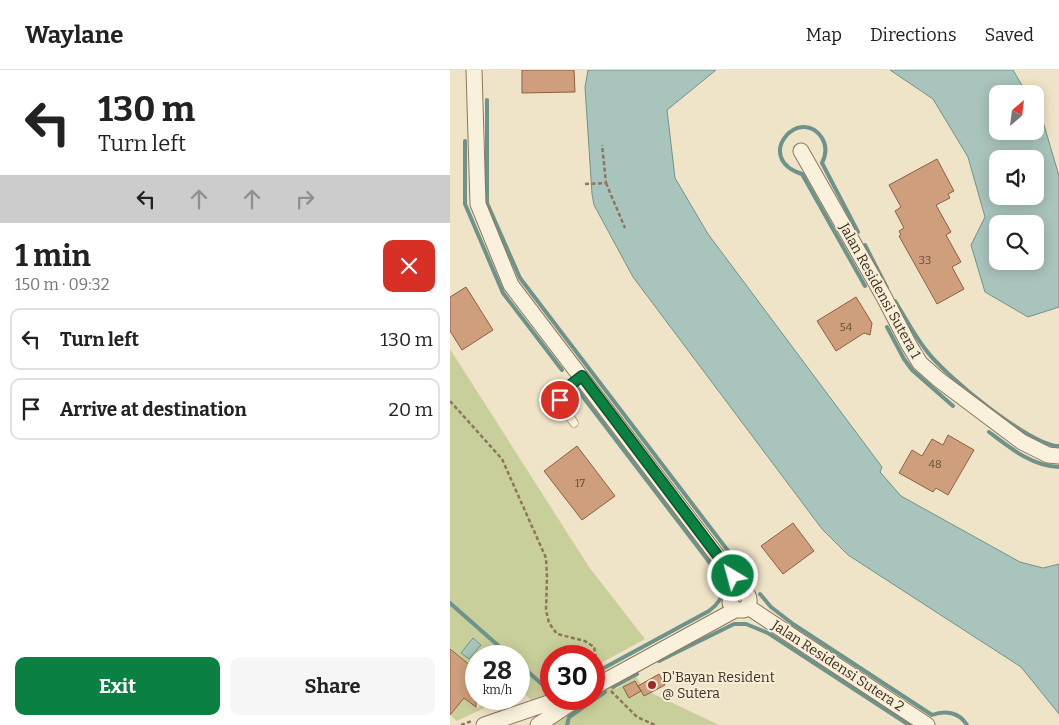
<!DOCTYPE html>
<meta charset="utf-8">
<style>
body{margin:0;font-family:Bitter,serif;background:#f6f6f6;color:#222;height:100vh;display:flex;flex-direction:column;font-size:19px;white-space:nowrap}
*{box-sizing:border-box;margin:0}
p{font-size:16px;color:#767676}
.icon{flex:none;width:28px;height:28px;fill:none;stroke:currentColor;stroke-width:2;stroke-linecap:round;stroke-linejoin:round}
.map{position:relative;flex:1;overflow:hidden}
.details{display:flex;flex-direction:column;background:#fff;width:450px}
.details>*{flex:none}
.top-card{background:#fff;color:#222;overflow:hidden}
.needle{width:32px;rotate:28deg}
.tools{position:absolute;left:539px;top:15px;display:grid;gap:10px}
.tools a{display:grid;place-items:center;width:55px;height:55px;border-radius:10px;background:#fff;box-shadow:0 2px 12px #0003;font-size:25px}
.speed{position:absolute;left:15px;top:575px;display:flex;gap:10px;font-size:25px;font-weight:700;text-align:center}
.speed>*{display:grid;place-content:center;width:65px;height:65px;border-radius:50%;background:#fff;box-shadow:0 2px 12px #0003;line-height:1}
.speed small{font-size:12px;font-weight:400}
.speed .limit{border:8px solid #d22;background:#fff;color:#111}
.pin{position:absolute;display:grid;place-items:center;width:42px;height:42px;color:#fff;margin:-21px;border:2px solid #fff;border-radius:50%;box-shadow:0 1px 5px #0007}
.me{position:absolute;width:55px;margin:-28px;rotate:323deg;stroke-linejoin:round;filter:drop-shadow(0 0 4px #0008)}
.turn{display:flex;align-items:center;gap:18px;height:105px;padding:0 15px;font-size:22px}
.turn .icon{width:65px;height:65px;stroke-width:2.5}
.turn b{display:block;font-size:35px;line-height:42px}
.lanes{display:flex;align-items:center;height:48px;padding:0 15px;background:#0003;justify-content:center;gap:25px;direction:ltr}
.lanes .off{opacity:.35}
.round{display:grid;place-items:center;flex:none;width:52px;height:52px;border-radius:10px;background:#f6f6f6}
.summary{display:flex;align-items:center;justify-content:space-between;height:85px;padding:0 15px}
h1{font-size:30px;font-weight:700;line-height:38px}
.action{display:flex;gap:10px;margin-top:auto;padding:10px 15px}
.action a{flex:1;height:58px;border-radius:10px;background:#0b8043;color:#fff;font-size:20px;font-weight:700;line-height:58px;text-align:center}
.action a+a{background:#f6f6f6;color:#222}
ul{padding:0;list-style:none}
li{display:flex;align-items:center;gap:15px;height:62px;margin:0 10px 8px;padding:0 5px;border:2px solid #e0e0e0;border-radius:10px}
li div{flex:1}
li b{display:block;font-size:19px}
li em{font-style:normal}
header{display:flex;align-items:center;gap:30px;box-sizing:border-box;height:70px;padding:0 25px;background:#fff;border-bottom:1px solid #e0e0e0}
header strong{font-size:24px}
nav{display:flex;gap:28px;margin-inline-start:auto;font-size:18px}
main{display:flex;flex:1;min-height:0}
.map>svg:first-child{display:block}
.green{fill:#c9cf9b;fill-rule:evenodd}
.water{fill:#a9c4bc;stroke:#6f938a;fill-rule:evenodd}
.lines{fill:none;stroke-linecap:round;stroke-linejoin:round}
.stream{stroke:#6f938a;stroke-width:4}
.building{fill:#cf9f7d;stroke:#8d5f41}
.service-casing{stroke:#8d765c;stroke-width:9}
.minor-casing{stroke:#8d765c;stroke-width:17}
.path{stroke:#8d765c;stroke-width:2.5;stroke-dasharray:4 2.5;stroke-linecap:butt}
.service{stroke:#faf1dc;stroke-width:8}
.minor{stroke:#faf1dc;stroke-width:15}
.route-casing{stroke:#07532c;stroke-width:12}
.route{stroke:#0b8043;stroke-width:9}
.poi-dot{fill:#9e2a2b;stroke:#f7eed8;stroke-width:2}
.labels{text-anchor:middle;dominant-baseline:central;stroke-width:4;stroke-linejoin:round;paint-order:stroke}
.number-label{font-size:11px;fill:#624a37}
.street-label{font-size:14px;fill:#3d2e20;stroke:#f7eed8}
.poi-label{font-size:14px;fill:#3d2e20;stroke:#f7eed8;text-anchor:start}
</style>
<header>
<strong>Waylane</strong>
<nav><a>Map</a><a>Directions</a><a>Saved</a></nav>
</header>
<main>
<section class="details">
<div class="top-card">
<div class="turn"><svg class="icon" aria-label="left" viewBox="0 0 24 24"><path d="M17 20v-9H6M10 6l-5 5 5 5"/></svg><div><b>130 m</b>Turn left</div></div>
<div class="lanes"><svg class="icon" aria-label="left" viewBox="0 0 24 24"><path d="M17 20v-9H6M10 6l-5 5 5 5"/></svg><svg class="icon off" aria-label="ahead" viewBox="0 0 24 24"><path d="M12 20V5M6 11l6-6 6 6"/></svg><svg class="icon off" aria-label="ahead" viewBox="0 0 24 24"><path d="M12 20V5M6 11l6-6 6 6"/></svg><svg class="icon off" aria-label="right" viewBox="0 0 24 24"><path d="M7 20v-9h11M14 6l5 5-5 5"/></svg></div>
</div>
<div class="summary"><div><h1>1 min</h1><p>150 m · 09:32</p></div><a class="round" style="background:#d93025;color:#fff"><svg class="icon" aria-label="close" viewBox="0 0 24 24"><path d="M6 6l12 12M18 6L6 18"/></svg></a></div>
<ul>
<li><svg class="icon" aria-label="left" viewBox="0 0 24 24"><path d="M17 20v-9H6M10 6l-5 5 5 5"/></svg><div><b>Turn left</b></div><em>130 m</em></li>
<li><svg class="icon" aria-label="arrive" viewBox="0 0 24 24"><path d="M6 21V4h12l-3 4 3 4H6"/></svg><div><b>Arrive at destination</b></div><em>20 m</em></li>
</ul>
<div class="action"><a>Exit</a><a>Share</a></div>
</section>
<div class="map">
<svg width="609" height="655" viewBox="0 0 609 655">
<rect width="100%" height="100%" fill="#f0e4c8"/>
<path class="green" d="M 0,279 L 139,497 L 195,569 L 151,593 L 166,619 L 186,607 L 195,620 L 269,655 L 102,655 L 72,620 L 69,621 L 69,586 L 26,586 L 26,600 L 0,579 ZM 101,586 L 144,586 L 144,629 L 101,629 Z
M 14,628 L 28,638 L 35,629 L 53,629 L 7,651 L 0,645 Z"/>
<path class="water" d="M 138,0 L 266,0 L 217,40 L 225,108 L 258,164 L 432,397 L 430,402 L 451,426 L 570,492 L 593,498 L 609,494 L 609,644 L 571,597 L 398,485 L 372,459 L 183,207 L 144,135 L 142,124 L 135,17 Z
M 440,0 L 563,0 L 577,24 L 548,24 L 548,61 L 585,61 L 585,39 L 594,55 L 609,106 L 609,237 L 578,247 L 535,222 L 521,175 L 535,147 L 518,87 L 483,29 ZM 548,89 L 585,89 L 585,126 L 548,126 ZM 548,154 L 585,154 L 585,191 L 548,191 Z
M 23,568 L 31,575 L 19,589 L 11,583 Z"/>
<g class="lines">
<path class="stream" d="M 37,30 L 37,133 L 70,208 L 285,490
M 15,71 L 15,134 L 53,223 L 112,300
M 408,162 L 372,93 C 376,85 377,76 372,68 C 350,34 302,88 352,104 L 415,216
M 415,175 L 437,218
M 445,231 C 455,247 464,265 476,280 C 493,304 580,376 609,376
M 437,257 L 454,289 L 462,300 L 503,336
M 127,319 L 257,489 C 271,509 283,523 259,541 L 152,599
M 539,362 C 560,378 582,396 609,397
M 310,524 L 321,537 L 343,554 L 482,645 C 495,640 509,642 517,655
M 0,533 L 60,586
M 209,591 L 284,554 L 296,554 L 318,563 L 459,655
M 69,594 L 101,622
M 163,617 L 187,604
M 117,655 L 119,647 L 155,622"/>
</g>
<path class="building" d="M 72,0 L 124,0 L 125,22 L 72,23 Z
M 487,89 L 504,121 L 498,124 L 500,128 L 486,135 L 501,162 L 496,165 L 511,192 L 502,197 L 514,219 L 487,234 L 449,166 L 451,165 L 449,161 L 454,158 L 445,141 L 451,137 L 439,115 Z
M 16,217 L 43,260 L 12,280 L 0,261 L 0,227 Z
M 406,227 L 422,253 L 420,265 L 414,263 L 386,281 L 367,251 Z
M 498,365 L 524,380 L 498,425 L 486,418 L 483,422 L 449,403 L 462,380 L 472,386 L 482,369 L 493,375 Z
M 127,376 L 165,426 L 132,450 L 94,401 Z
M 343,453 L 364,481 L 333,504 L 311,476 Z
M 0,579 L 26,600 L 26,637 L 14,628 L 0,645 Z
M 209,604 L 215,615 L 194,626 L 188,616 Z
M 185,611 L 191,621 L 179,628 L 173,617 Z"/>
<g class="lines">
<g class="service-casing">
<path id="service" d="M 124,353 C 105,327 108,326 132,306"/>
</g>
<g class="minor-casing">
<path id="minor" d="M 24,0 L 28,134 L 61,215 L 294,521
M 351,81 L 434,227 L 459,275 L 470,293 L 488,309 L 572,372 L 598,385 L 609,386
M 298,537 L 477,655
M 144,617 L 285,540 L 294,540 C 301,534 301,527 294,521 L 290,520 L 281,524 L 280,533 L 285,540
M 34,655 L 110,629
M 88,655 L 127,629"/>
</g>
<path class="path" d="M 156,113 L 175,158
M 135,114 L 156,113 L 152,75
M 0,331 L 52,389 L 96,488 L 97,507 L 96,540 L 99,553 L 107,564 L 135,571 L 144,577 L 148,598
M 161,621 L 187,647 L 205,655
M 11,655 L 22,651"/>
<use href="#service" class="service"/>
<use href="#minor" class="minor"/>
</g>
<g class="lines">
<g class="route-casing">
<path id="route" d="M 110,330 L 114,320 L 132,306 L 283,506"/>
</g>
<use href="#route" class="route"/>
</g>
<circle class="poi-dot" cx="202" cy="615" r="5"/>
<g class="labels">
<g class="number-label">
<text x="475" y="190">33</text>
<text x="396" y="257">54</text>
<text x="485" y="394">48</text>
<text x="130" y="413">17</text>
</g>
<g class="street-label">
<text transform="translate(430 221) rotate(61)">Jalan Residensi Sutera 1</text>
<text transform="translate(388 596) rotate(33)">Jalan Residensi Sutera 2</text>
</g>
<g class="poi-label">
<text x="212" y="607">D'Bayan Resident<tspan x="212" dy="16">@ Sutera</tspan></text>
</g>
</g>
</svg>
<div class="tools">
<a><svg class="needle" viewBox="-14 -14 28 28"><path d="M0-13l5 13h-10z" fill="#e53935"/><path d="M0 13l5-13h-10z" fill="#767676"/></svg></a>
<a><svg class="icon" aria-label="sound" viewBox="0 0 24 24"><path d="M4 9h4l5-4v14l-5-4H4zM17 9q2 3 0 6"/></svg></a>
<a><svg class="icon" aria-label="search" viewBox="0 0 24 24"><circle cx="10" cy="10" r="6"/><path d="M15 15l6 6"/></svg></a>
</div>
<div class="speed"><div>28<small>km/h</small></div><div class="limit">30</div></div>
<div class="pin" style="left:110px;top:330px;background:#d93025"><svg class="icon" aria-label="arrive" viewBox="0 0 24 24"><path d="M6 21V4h12l-3 4 3 4H6"/></svg></div>
<svg class="me" style="left:283px;top:506px" viewBox="-20 -20 40 40"><circle r="17" fill="#0b8043" stroke="#fff" stroke-width="3"/><path d="M0-11L8 9 0 5-8 9z" fill="#fff"/></svg>
</div>
</main>
